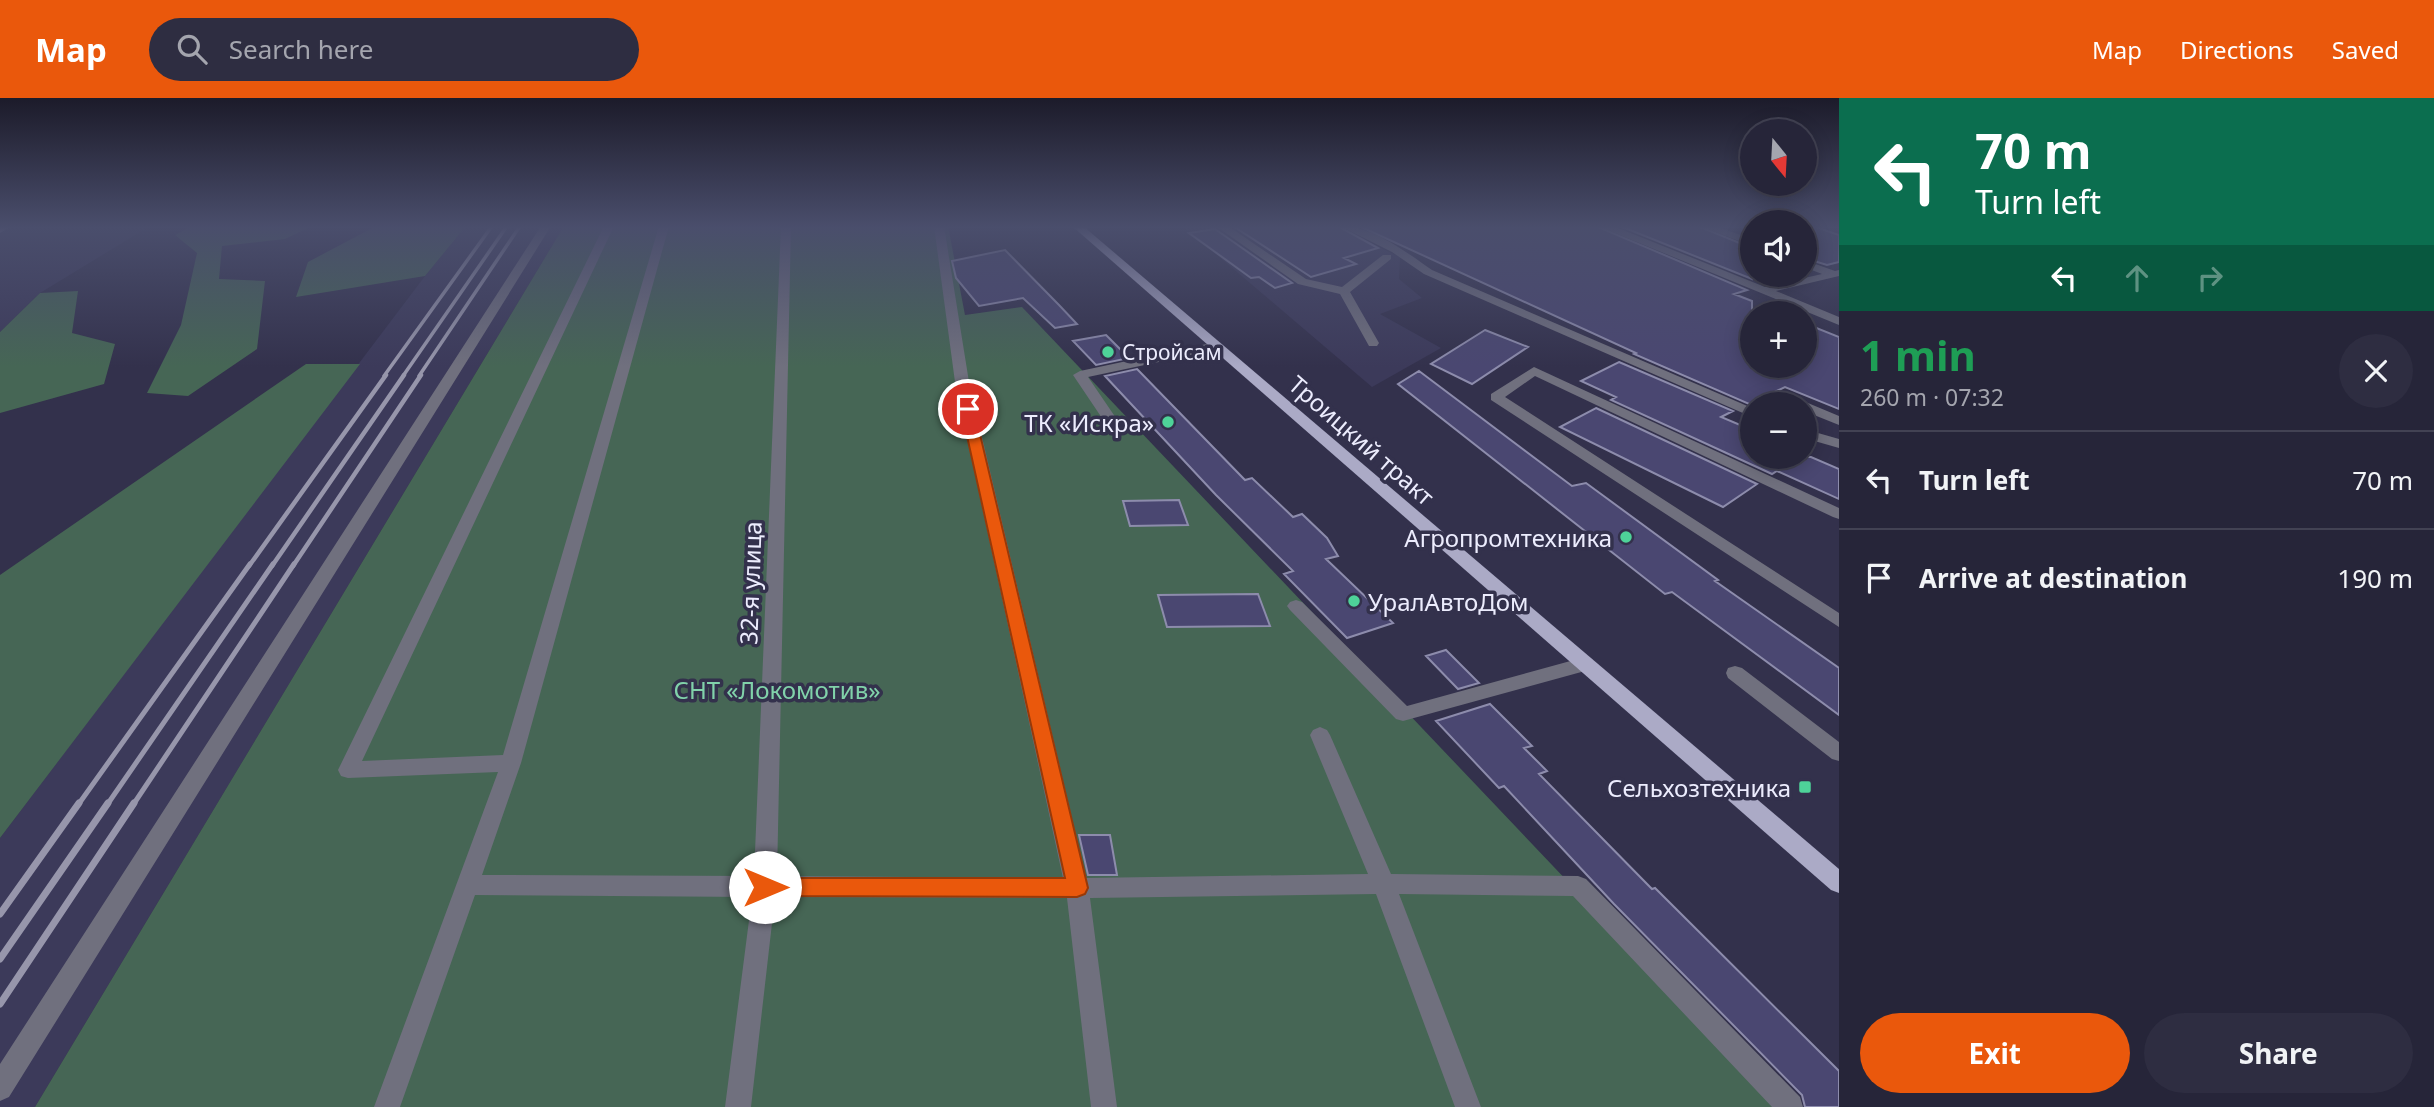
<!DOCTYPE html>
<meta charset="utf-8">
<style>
body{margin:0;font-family:"Noto Sans",sans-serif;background:#2e2d41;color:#f1f3f6;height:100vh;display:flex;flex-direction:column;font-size:26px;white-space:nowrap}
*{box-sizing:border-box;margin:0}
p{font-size:23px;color:#a4a5ae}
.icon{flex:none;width:38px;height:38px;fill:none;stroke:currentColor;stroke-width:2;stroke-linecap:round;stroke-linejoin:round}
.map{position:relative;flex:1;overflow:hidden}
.side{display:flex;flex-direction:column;background:#262539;width:595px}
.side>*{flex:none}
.guide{background:#0b6e4f;color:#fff;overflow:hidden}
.needle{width:46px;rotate:162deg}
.buttons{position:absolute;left:1740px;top:21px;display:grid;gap:14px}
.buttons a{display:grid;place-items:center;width:77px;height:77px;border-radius:50%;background:#262539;box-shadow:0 4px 18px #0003,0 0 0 2px #424253;font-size:35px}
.pin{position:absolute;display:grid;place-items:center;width:60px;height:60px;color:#fff;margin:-30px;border:4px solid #fff;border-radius:50%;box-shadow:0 2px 7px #0007}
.me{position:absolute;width:77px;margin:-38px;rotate:90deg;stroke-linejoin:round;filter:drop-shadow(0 0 5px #0008)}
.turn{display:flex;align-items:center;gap:24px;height:147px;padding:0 21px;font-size:32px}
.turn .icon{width:91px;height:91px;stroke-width:2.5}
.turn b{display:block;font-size:49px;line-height:60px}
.lanes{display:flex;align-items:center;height:66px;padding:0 21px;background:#0003;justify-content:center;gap:35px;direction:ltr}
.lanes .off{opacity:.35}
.round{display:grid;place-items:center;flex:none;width:74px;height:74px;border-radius:37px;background:#2e2d41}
.summary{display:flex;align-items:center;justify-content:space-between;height:119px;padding:0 21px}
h1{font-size:42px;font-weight:700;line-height:52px;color:#1e9e55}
.button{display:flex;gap:14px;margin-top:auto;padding:14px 21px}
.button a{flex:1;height:80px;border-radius:42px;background:#ea580c;color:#fff;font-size:28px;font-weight:700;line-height:80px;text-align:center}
.button a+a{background:#2e2d41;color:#f1f3f6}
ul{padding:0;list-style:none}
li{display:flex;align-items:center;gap:21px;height:98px;padding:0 21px;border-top:2px solid #424253}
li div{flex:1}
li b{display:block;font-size:26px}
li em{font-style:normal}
header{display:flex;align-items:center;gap:42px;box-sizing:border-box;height:98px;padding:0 35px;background:#ea580c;color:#fff}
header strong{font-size:33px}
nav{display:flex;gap:38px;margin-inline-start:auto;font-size:24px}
.search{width:490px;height:63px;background:#2e2d41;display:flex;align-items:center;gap:18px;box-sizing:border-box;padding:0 24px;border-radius:38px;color:#a4a5ae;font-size:26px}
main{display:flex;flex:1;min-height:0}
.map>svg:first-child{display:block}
.built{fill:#3c3a5a}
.green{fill:#466655}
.building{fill:#4a4771;stroke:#8d8cac;stroke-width:2}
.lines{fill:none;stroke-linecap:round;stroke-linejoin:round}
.minor{fill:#70707e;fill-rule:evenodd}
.major{fill:#abaac6;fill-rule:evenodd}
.rail-far3{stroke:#9796ab;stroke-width:3.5}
.rail-far2{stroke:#9796ab;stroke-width:4.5}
.rail-far1{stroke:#9796ab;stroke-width:5}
.rail{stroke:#9796ab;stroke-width:7}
.route{fill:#ea580c;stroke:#983908;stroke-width:2}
.poi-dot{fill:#4ed399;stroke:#33314c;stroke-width:2.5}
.labels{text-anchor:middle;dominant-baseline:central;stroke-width:7;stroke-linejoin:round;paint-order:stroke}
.far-poi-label{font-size:21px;fill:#ececfd;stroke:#33314c;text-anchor:start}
.poi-label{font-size:24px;fill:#ececfd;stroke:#33314c;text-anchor:end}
.street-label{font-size:24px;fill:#ececfd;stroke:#33314c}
.park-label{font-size:24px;fill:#81d2aa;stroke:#33314c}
</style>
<header>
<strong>Map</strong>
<div class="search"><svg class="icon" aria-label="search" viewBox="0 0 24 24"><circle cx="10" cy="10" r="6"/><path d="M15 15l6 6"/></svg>Search here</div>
<nav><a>Map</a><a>Directions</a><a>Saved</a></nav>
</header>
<main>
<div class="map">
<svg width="1839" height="1009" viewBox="0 0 1839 1009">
<rect width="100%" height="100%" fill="#33314c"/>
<path class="built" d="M 0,128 L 150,128 L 40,195 L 0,234 Z
M 466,128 L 564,128 L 35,1009 L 0,1009 L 0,740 L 425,178 Z
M 1183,128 L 1334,128 L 1400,159 L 1399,181 L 1422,200 L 1380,216 L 1441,250 L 1372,289 Z"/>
<path class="green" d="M 192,128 L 312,128 L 285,141 L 222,148 L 219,181 L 265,183 L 257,251 L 188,298 L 147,295 L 181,227 L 197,155 L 175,137 Z
M 376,128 L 466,128 L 425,178 L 296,199 L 308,164 Z
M 564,128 L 948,128 L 965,217 L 1022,209 L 1782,1009 L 35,1009 Z
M 78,193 L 72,235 L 115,246 L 104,286 L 0,315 L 0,234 L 40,195 Z
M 306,266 L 360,266 L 0,740 L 0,477 Z"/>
<path class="building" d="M 1233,128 L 1338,128 L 1378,150 L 1344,160 L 1356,166 L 1311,179 Z
M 1359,128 L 1596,128 L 1747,192 L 1734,196 L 1752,203 L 1752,268 L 1804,268 L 1804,225 L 1839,239 L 1839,311 L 1785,289 L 1749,306 L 1634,256 L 1636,255 Z
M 1620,128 L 1698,128 L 1752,150 L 1752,181 Z
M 1804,128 L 1813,128 L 1839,137 L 1839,164 L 1827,167 L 1804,160 Z
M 1215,131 L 1292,185 L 1275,190 L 1259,179 L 1251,180 L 1189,135 Z
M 1005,152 L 1059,207 L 1077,226 L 1055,230 L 1023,200 L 979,208 L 956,180 L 952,163 Z
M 1485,232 L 1528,249 L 1472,286 L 1431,266 Z
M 1106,237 L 1129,260 L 1096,267 L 1073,243 Z
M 1619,264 L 1733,313 L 1721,319 L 1752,332 L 1752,359 L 1811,359 L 1839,371 L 1839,401 L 1777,373 L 1772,376 L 1611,302 L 1616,299 L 1581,283 Z
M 1137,271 L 1245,382 L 1252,380 L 1293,419 L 1302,416 L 1327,440 L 1338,458 L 1326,461 L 1393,525 L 1347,540 L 1284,476 L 1293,473 L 1216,397 L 1105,278 Z
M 1419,273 L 1572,388 L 1586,385 L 1718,482 L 1715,483 L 1839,570 L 1839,617 L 1672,494 L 1665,496 L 1398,286 Z
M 1596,310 L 1757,386 L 1723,409 L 1560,329 Z
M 1179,402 L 1188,427 L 1130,428 L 1123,403 Z
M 1258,496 L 1270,528 L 1167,529 L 1158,497 Z
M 1446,552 L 1479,585 L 1458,591 L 1426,558 Z
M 1490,606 L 1532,648 L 1524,650 L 1547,673 L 1539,676 L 1652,791 L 1655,790 L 1839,973 L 1839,1009 L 1805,1009 L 1802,997 L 1614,806 L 1504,688 L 1499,690 L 1436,623 Z
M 1079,737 L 1110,737 L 1117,777 L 1088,777 Z"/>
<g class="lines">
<path class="minor" d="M 541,128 L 551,128 L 9,999 L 0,1003 L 0,966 Z
M 604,128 L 614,128 L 362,663 L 503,657 L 659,128 L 669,128 L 521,665 L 482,777 L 754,778 L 781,128 L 791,128 L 777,778 L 1063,780 L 955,284 L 934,128 L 944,128 L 969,284 L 1086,780 L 1368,776 L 1310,637 L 1313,632 L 1320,629 L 1327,632 L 1330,637 L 1391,776 L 1578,778 L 1586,781 L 1800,999 L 1803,1009 L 1772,1009 L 1573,798 L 1399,796 L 1481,1009 L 1455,1009 L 1376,796 L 1090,800 L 1117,1009 L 1091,1009 L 1067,800 L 775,799 L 751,1009 L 725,1009 L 752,799 L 475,797 L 400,1009 L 374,1009 L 498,674 L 348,680 L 341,678 L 338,672 Z
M 1216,128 L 1228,128 L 1306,181 L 1342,189 L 1383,157 L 1391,157 L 1391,161 L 1350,194 L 1379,245 L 1377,248 L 1369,248 L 1340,196 L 1298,186 Z
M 1340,128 C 1373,128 1406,154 1432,172 L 1752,310 L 1752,319 L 1424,176 L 1392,154 Z
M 1598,128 L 1613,128 L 1765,189 L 1822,176 L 1804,169 L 1804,162 L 1835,173 L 1839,172 L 1839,178 L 1776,193 L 1839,219 L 1839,227 Z
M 1700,128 L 1715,128 L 1752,141 L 1752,148 Z
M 1216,244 L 1222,248 L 1220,251 L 1088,279 L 1118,323 L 1111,327 L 1106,326 L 1073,277 L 1080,273 Z
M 1534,269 L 1839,410 L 1839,421 L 1833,419 L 1535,278 L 1505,299 L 1839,515 L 1839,529 L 1491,302 L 1491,296 Z
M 1784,295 L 1839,318 L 1839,327 L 1804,313 L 1804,306 L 1789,306 L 1779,302 L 1779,296 Z
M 1804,331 L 1839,341 L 1839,350 L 1804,340 Z
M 1296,502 L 1302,504 L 1407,608 L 1585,559 L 1592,561 L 1594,566 L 1592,571 L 1585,573 L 1403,623 L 1396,621 L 1290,512 L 1287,508 L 1290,504 Z
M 1735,568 L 1742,570 L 1839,644 L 1839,663 L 1832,661 L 1728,580 L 1726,575 L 1728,570 Z"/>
<path class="major" d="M 1072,128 L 1083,128 L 1839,771 L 1839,795 L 1831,792 Z"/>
<path class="rail-far3" d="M 0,133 L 8,128
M 384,278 L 492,128
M 403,278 L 507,128
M 419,278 L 520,128"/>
<path class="rail-far2" d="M 249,468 L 386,277
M 272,468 L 404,277
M 293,468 L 421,277"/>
<path class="rail-far1" d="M 78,707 L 250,466
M 107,707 L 273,466
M 133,707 L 294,466"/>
<path class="rail" d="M 0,816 L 79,705
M 0,861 L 108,705
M 0,906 L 134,705"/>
</g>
<linearGradient id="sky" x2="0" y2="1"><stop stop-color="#1c1b2a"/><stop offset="0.48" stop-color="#4a4e6c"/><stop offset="1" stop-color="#4a4e6c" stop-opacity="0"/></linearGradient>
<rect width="1839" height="269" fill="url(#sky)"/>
<path class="route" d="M 968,307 L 974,311 L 1088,790 L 1085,796 L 1077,799 L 765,798 L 758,795 L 755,789 L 758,782 L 765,780 L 1065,780 L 961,311 Z"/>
<g class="poi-dot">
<circle cx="1108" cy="254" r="7"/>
<circle cx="1168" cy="324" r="7"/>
<circle cx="1626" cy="439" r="7"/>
<circle cx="1354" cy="503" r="7"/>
<rect x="1798" y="682" width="14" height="14" rx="3.5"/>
</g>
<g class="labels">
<g class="far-poi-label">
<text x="1122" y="254">Стройсам</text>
</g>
<g class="poi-label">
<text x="1154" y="324">ТК «Искра»</text>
<text x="1612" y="439">Агропромтехника</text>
<text x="1368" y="503" text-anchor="start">УралАвтоДом</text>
<text x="1791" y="689">Сельхозтехника</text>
</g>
<g class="street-label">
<text transform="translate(1362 342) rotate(41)">Троицкий тракт</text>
<text transform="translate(750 485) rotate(-88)">32-я улица</text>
</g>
<g class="park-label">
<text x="777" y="591">СНТ «Локомотив»</text>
</g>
</g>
</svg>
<div class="buttons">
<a><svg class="needle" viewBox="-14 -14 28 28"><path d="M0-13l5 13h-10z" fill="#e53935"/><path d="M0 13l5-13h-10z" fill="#a4a5ae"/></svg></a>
<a><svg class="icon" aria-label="sound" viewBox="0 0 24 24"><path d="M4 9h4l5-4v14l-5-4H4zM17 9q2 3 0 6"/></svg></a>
<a>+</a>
<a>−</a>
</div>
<div class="pin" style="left:968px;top:311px;background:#d93025"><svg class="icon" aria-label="arrive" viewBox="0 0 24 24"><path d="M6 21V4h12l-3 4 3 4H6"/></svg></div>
<svg class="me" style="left:765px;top:789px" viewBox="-20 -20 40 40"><circle r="19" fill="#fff"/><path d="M0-13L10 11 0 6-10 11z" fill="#ea580c"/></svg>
</div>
<section class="side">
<div class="guide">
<div class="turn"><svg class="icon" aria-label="left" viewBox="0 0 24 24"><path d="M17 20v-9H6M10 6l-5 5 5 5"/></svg><div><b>70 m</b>Turn left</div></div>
<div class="lanes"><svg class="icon" aria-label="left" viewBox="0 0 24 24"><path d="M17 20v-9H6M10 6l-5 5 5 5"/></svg><svg class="icon off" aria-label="ahead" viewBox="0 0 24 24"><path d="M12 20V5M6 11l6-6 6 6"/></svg><svg class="icon off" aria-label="right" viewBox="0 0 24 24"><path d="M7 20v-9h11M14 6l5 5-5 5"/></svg></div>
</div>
<div class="summary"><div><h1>1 min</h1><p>260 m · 07:32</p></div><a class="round"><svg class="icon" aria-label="close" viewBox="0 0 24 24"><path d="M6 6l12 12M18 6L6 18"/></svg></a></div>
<ul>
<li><svg class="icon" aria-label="left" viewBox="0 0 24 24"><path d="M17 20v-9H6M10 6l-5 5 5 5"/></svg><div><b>Turn left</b></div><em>70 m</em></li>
<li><svg class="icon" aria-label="arrive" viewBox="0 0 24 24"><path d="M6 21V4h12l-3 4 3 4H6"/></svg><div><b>Arrive at destination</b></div><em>190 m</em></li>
</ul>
<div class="button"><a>Exit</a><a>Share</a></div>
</section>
</main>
